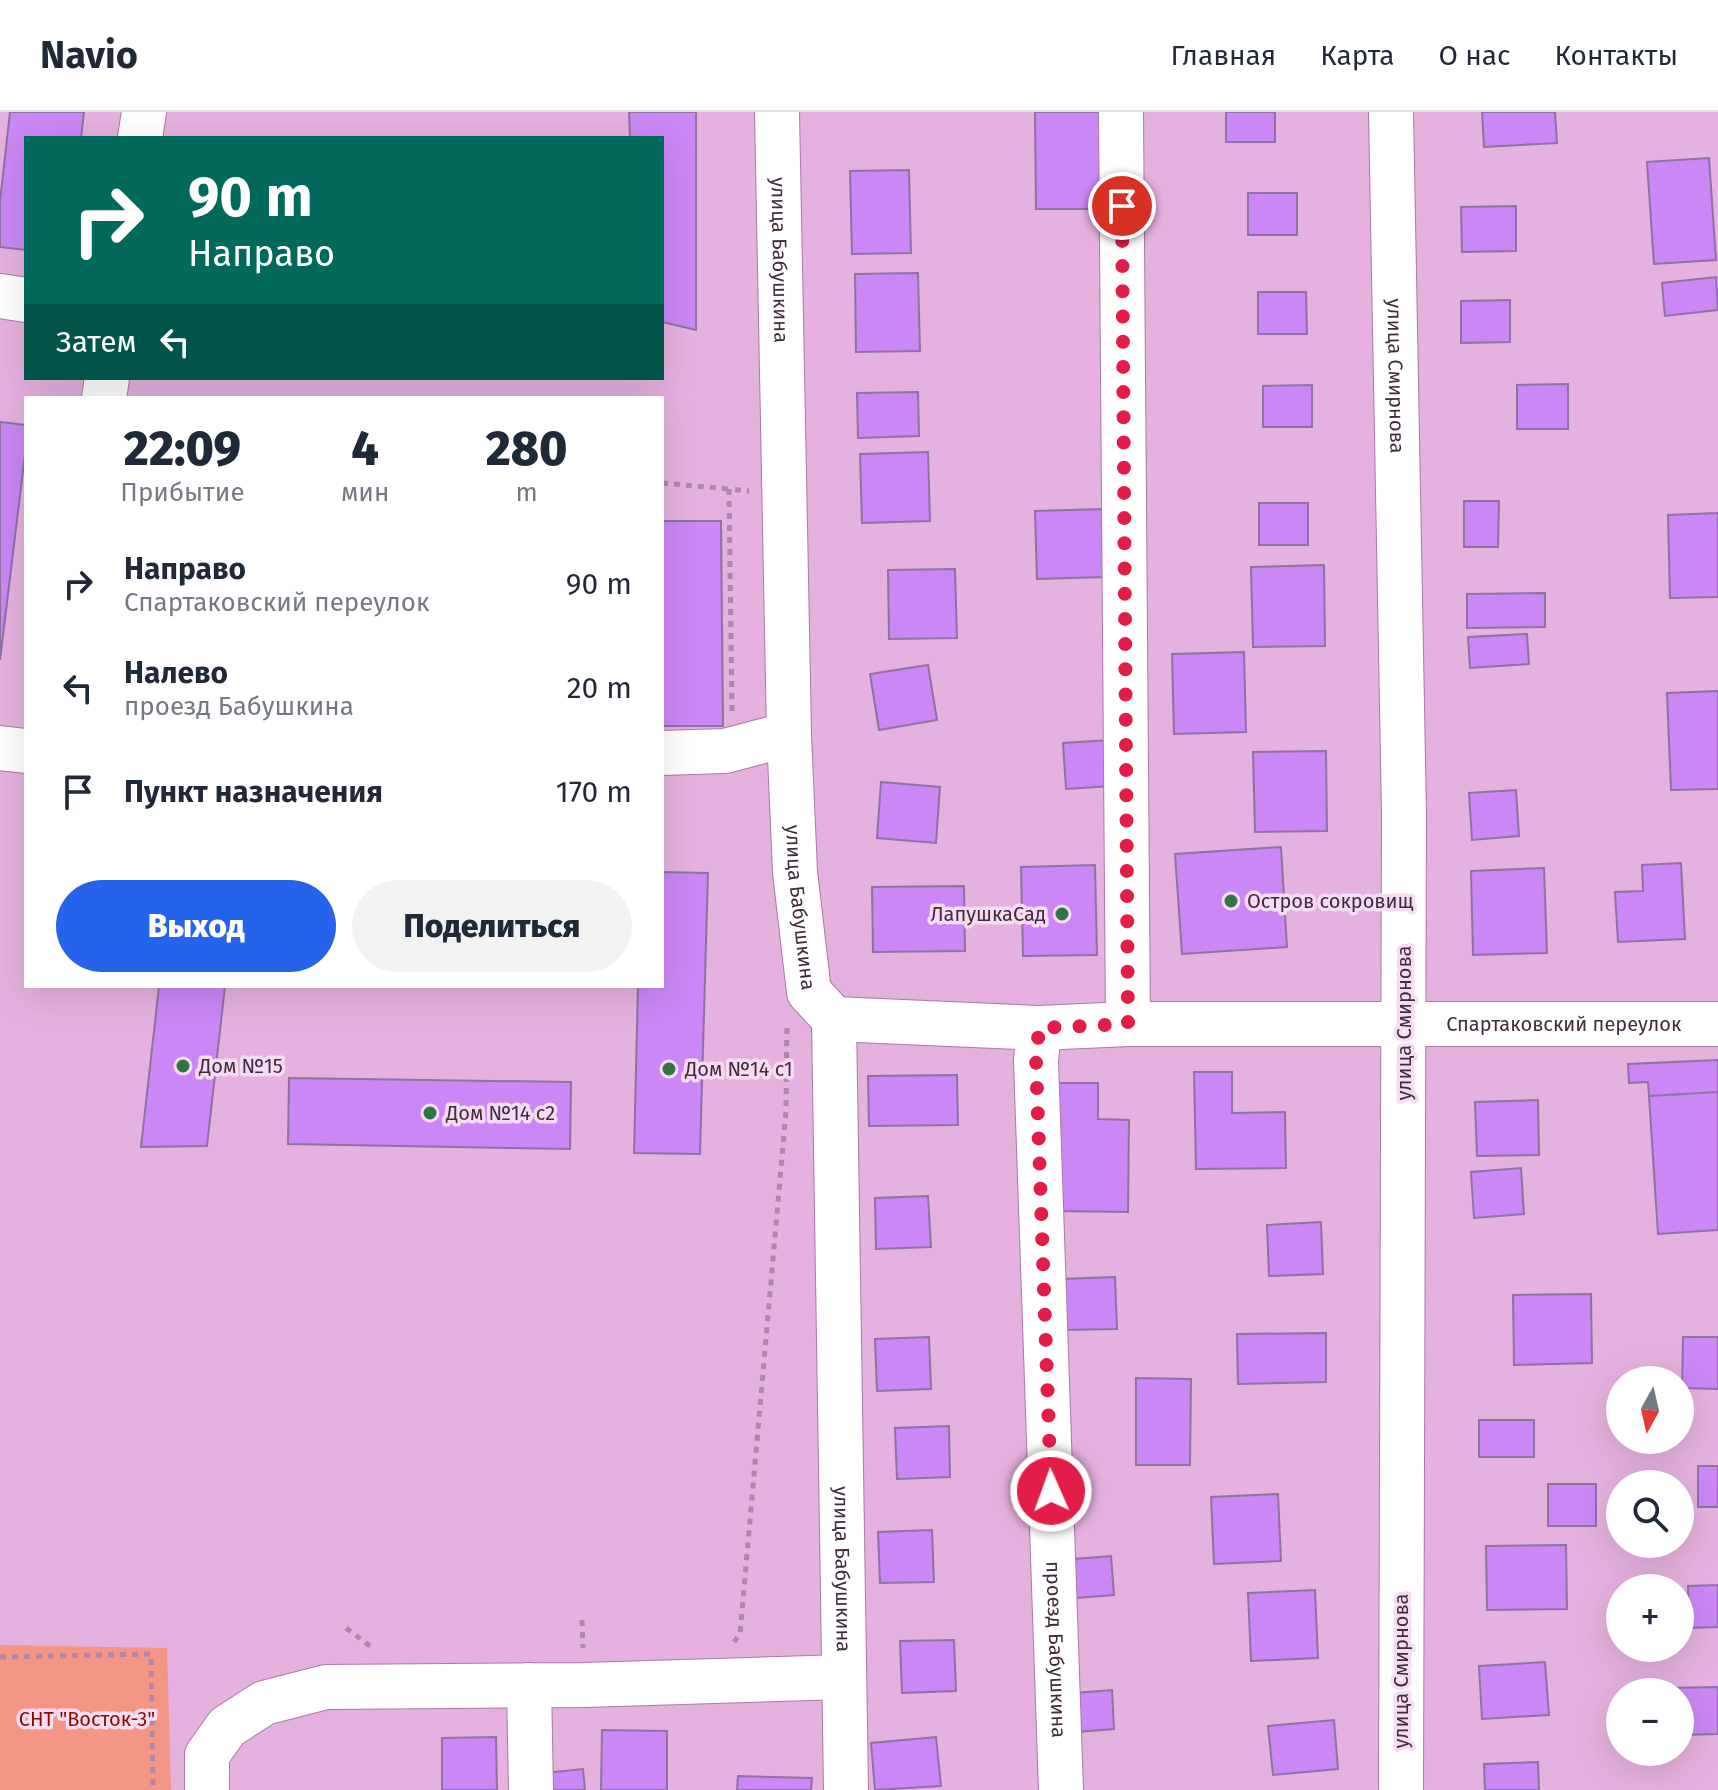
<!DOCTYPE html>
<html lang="ru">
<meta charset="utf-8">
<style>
body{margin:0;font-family:"Fira Sans",sans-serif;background:#f2f2f3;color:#1f2937;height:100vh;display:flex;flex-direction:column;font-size:30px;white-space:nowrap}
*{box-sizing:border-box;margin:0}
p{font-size:26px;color:#747a83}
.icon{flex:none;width:44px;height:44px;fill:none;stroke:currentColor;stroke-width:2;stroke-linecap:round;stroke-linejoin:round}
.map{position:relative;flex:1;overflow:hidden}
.side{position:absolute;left:24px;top:284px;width:640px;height:592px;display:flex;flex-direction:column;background:#fff;border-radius:0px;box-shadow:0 8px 32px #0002}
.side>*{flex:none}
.banner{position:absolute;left:24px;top:24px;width:640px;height:244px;border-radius:0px;box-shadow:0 8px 32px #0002;background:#00695c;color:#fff;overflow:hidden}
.needle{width:52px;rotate:188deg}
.buttons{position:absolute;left:1606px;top:1254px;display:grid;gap:16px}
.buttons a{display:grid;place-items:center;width:88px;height:88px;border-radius:50%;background:#fff;box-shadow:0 8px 32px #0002;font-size:40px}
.pin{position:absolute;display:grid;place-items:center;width:68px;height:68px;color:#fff;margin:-34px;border:4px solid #fff;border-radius:50%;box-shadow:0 2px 8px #0007}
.me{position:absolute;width:88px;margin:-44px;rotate:358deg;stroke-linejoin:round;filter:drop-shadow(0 0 6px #0008)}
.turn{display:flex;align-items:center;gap:28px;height:168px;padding:0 32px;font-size:36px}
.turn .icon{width:104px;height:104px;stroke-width:2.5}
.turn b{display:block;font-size:56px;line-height:68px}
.then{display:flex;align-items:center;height:76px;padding:0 32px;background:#0003;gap:16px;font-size:30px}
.eta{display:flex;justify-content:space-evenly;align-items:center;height:136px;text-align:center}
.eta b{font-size:48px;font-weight:800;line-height:56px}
.primary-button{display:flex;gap:16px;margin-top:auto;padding:16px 32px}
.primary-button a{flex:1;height:92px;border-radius:48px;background:#2563eb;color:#fff;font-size:32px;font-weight:800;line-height:92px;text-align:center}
.primary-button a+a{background:#f2f2f3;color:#1f2937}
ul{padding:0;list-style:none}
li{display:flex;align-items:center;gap:24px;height:104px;padding:0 32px}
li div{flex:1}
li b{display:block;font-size:30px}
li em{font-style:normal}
header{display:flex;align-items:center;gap:48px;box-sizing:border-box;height:112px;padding:0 40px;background:#fff;border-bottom:2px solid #e0e1e3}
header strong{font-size:38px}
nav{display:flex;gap:44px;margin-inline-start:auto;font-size:28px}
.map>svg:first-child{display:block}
.green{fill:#f49686}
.building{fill:#ca87f5;stroke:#8f71a4;stroke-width:2}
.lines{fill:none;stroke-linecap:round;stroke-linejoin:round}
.minor-casing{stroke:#aa79a4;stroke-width:46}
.path{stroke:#b086aa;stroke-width:5;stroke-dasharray:6 6;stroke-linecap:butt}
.minor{stroke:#fff;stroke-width:44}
.route{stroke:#e11d48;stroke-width:14;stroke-dasharray:0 25.2}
.poi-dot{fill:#2e7744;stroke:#f6dcf2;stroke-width:3}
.labels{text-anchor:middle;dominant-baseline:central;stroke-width:7;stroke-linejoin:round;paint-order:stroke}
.street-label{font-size:20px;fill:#402c3e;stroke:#f6dcf2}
.poi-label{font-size:20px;fill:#402c3e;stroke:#f6dcf2;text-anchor:start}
.park-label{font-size:20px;fill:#890b00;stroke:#f6dcf2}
</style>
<header>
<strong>Navio</strong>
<nav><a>Главная</a><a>Карта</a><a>О нас</a><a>Контакты</a></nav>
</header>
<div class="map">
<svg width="1718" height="1678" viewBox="0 0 1718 1678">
<rect width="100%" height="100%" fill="#e5b1de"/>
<path class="green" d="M 0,1533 L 167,1536 L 171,1678 L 0,1678 Z"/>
<path class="building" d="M 10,0 L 84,0 L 81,26 L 26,26 L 26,138 L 0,135 L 0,89 Z
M 629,0 L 696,0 L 696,218 L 662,210 L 662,26 L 630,26 Z
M 1035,0 L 1104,0 L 1105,97 L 1036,97 Z
M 1226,0 L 1275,0 L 1275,30 L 1226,30 Z
M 1482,0 L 1555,0 L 1557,31 L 1484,35 Z
M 1709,46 L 1716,148 L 1654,152 L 1647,50 Z
M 909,58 L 911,141 L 852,142 L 850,59 Z
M 1248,81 L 1297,81 L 1297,123 L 1248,123 Z
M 1516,94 L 1516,139 L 1462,140 L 1461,95 Z
M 918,161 L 920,239 L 856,240 L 855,162 Z
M 1716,165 L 1718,198 L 1665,204 L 1662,171 Z
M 1258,180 L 1306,180 L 1307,222 L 1258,222 Z
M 1510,188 L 1510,230 L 1461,231 L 1461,189 Z
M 1568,272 L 1568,317 L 1517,317 L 1517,273 Z
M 1312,273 L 1312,315 L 1263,315 L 1263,274 Z
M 918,280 L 919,324 L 858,326 L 857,281 Z
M 0,310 L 26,313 L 26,334 L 0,548 Z
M 928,340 L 930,409 L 862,411 L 860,342 Z
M 1464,389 L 1499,389 L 1498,435 L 1464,435 Z
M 1259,391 L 1308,391 L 1308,433 L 1259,433 Z
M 1103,397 L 1105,465 L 1037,467 L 1035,399 Z
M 1718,401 L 1718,485 L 1670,486 L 1668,403 Z
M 662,409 L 721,409 L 723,614 L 662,614 Z
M 1324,453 L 1325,534 L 1253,535 L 1251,455 Z
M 955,457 L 957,526 L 889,527 L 888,458 Z
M 1545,481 L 1545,515 L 1467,516 L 1467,482 Z
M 1527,522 L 1529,552 L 1470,556 L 1468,525 Z
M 1244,540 L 1246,620 L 1174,622 L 1172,542 Z
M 928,553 L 937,608 L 879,618 L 870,562 Z
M 1718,579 L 1718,677 L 1671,678 L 1667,581 Z
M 1110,628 L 1113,674 L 1066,677 L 1063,631 Z
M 1326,639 L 1327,719 L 1255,720 L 1253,640 Z
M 881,670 L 940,675 L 936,731 L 877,726 Z
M 1516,678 L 1519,724 L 1472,728 L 1469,681 Z
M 1281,735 L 1287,835 L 1182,842 L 1175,742 Z
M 1681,751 L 1685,827 L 1618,830 L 1615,780 L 1643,779 L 1642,753 Z
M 1095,753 L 1097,843 L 1023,844 L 1021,755 Z
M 1544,756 L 1547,841 L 1473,843 L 1471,759 Z
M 662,760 L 708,761 L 700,1042 L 634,1041 L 638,874 L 662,874 Z
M 964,774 L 965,839 L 873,840 L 872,775 Z
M 159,874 L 225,874 L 207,1034 L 141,1035 Z
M 1718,948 L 1718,980 L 1649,984 L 1648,970 L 1629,971 L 1628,952 Z
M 1194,960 L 1232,960 L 1232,1001 L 1285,1000 L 1286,1056 L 1196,1057 Z
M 957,963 L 958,1013 L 869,1014 L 868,964 Z
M 289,966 L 571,970 L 570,1037 L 288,1032 Z
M 1056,971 L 1098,971 L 1098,1007 L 1129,1008 L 1128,1100 L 1055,1099 Z
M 1718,980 L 1718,1118 L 1658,1122 L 1649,984 Z
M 1538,988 L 1539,1043 L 1477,1044 L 1475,990 Z
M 1521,1056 L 1524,1102 L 1474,1106 L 1471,1060 Z
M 928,1084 L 931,1135 L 876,1137 L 875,1086 Z
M 1321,1110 L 1323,1162 L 1269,1164 L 1267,1113 Z
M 1115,1165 L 1117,1217 L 1063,1218 L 1061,1167 Z
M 1591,1182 L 1592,1251 L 1514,1253 L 1513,1183 Z
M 1326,1221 L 1326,1270 L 1238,1272 L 1237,1222 Z
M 929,1225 L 931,1277 L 877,1279 L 875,1227 Z
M 1683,1225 L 1718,1225 L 1718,1277 L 1682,1276 Z
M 1136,1266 L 1191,1267 L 1190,1353 L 1136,1353 Z
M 1479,1308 L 1534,1308 L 1534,1345 L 1479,1345 Z
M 949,1314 L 950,1365 L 897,1367 L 895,1316 Z
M 1698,1354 L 1718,1354 L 1718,1395 L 1698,1395 Z
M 1548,1372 L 1596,1372 L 1596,1414 L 1548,1414 Z
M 1278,1382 L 1281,1449 L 1214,1452 L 1211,1385 Z
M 932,1418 L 934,1470 L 880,1471 L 878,1420 Z
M 1566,1433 L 1567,1497 L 1487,1498 L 1486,1434 Z
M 1111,1444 L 1114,1483 L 1064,1487 L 1061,1448 Z
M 1718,1473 L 1718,1515 L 1689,1516 L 1688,1474 Z
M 1315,1478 L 1318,1546 L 1251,1549 L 1248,1481 Z
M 954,1528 L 956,1579 L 902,1581 L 900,1529 Z
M 1545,1550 L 1549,1603 L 1482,1607 L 1479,1554 Z
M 1718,1575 L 1718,1622 L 1680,1623 L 1680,1580 L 1670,1580 L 1670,1576 Z
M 1112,1578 L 1114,1617 L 1065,1621 L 1062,1582 Z
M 1334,1608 L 1338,1657 L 1273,1663 L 1268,1614 Z
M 602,1618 L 667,1619 L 667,1678 L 601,1678 Z
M 496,1625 L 497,1678 L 442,1678 L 442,1626 Z
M 936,1625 L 941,1674 L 875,1678 L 871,1631 Z
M 1538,1650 L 1539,1678 L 1485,1678 L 1484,1652 Z
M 583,1657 L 585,1678 L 536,1678 L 535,1662 Z
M 738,1664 L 812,1666 L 811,1678 L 737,1678 Z"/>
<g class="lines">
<g class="minor-casing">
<g id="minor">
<path id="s1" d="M 777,0 L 789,622 L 795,760 L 809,880 L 834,907 L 846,1678"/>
<path d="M 1121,0 L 1128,912"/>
<path id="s2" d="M 1391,0 L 1404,702 L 1401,1678"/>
<path d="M 140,26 L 144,0"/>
<path d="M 0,184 L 26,188"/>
<path d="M 104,286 L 107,266"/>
<path d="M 0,636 L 26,639"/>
<path d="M 662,641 L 725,639 L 789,622"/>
<path id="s3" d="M 834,907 L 1039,916 L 1128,912 L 1718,912"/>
<path id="s4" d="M 1039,916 L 1036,949 L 1061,1678"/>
<path d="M 529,1573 L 531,1678"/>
<path d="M 207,1678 L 207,1643 L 227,1615 L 264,1591 L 326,1575 L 584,1573 L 843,1565"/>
</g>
</g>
<path class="path" d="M 662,371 L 729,377
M 732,599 L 729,377 L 749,379
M 582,1508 L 583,1536
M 346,1516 L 374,1537
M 734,1530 L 740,1522 L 786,999 L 787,911
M 0,1545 L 151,1542 L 153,1678"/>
<use href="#minor" class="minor"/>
</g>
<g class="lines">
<path class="route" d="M 1051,1379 L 1036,949 L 1039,916 L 1128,912 L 1122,94"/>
</g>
<g class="poi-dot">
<circle cx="1231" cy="789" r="8"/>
<circle cx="1062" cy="802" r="8"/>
<circle cx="183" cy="954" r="8"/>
<circle cx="669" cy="957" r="8"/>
<circle cx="430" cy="1001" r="8"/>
</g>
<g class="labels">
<g class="street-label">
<text stroke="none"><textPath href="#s1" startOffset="148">улица Бабушкина</textPath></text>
<text stroke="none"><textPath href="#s2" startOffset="264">улица Смирнова</textPath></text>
<text stroke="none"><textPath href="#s1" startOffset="796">улица Бабушкина</textPath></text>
<text transform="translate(1404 911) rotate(-90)">улица Смирнова</text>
<text stroke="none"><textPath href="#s3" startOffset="730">Спартаковский переулок</textPath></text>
<text stroke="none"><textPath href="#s1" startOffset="1468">улица Бабушкина</textPath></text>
<text stroke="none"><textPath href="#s4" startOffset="622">проезд Бабушкина</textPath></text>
<text transform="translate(1401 1559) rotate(-90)">улица Смирнова</text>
</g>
<g class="poi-label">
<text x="1247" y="789">Остров сокровищ</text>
<text x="1046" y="802" text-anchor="end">ЛапушкаСад</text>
<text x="199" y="954">Дом №15</text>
<text x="685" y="957">Дом №14 с1</text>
<text x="446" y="1001">Дом №14 с2</text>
</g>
<g class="park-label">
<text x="87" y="1607">СНТ "Восток-3"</text>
</g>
</g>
</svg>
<div class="buttons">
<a><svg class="needle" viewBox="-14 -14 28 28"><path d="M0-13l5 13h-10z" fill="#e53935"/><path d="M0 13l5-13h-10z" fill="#747a83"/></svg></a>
<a><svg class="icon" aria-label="search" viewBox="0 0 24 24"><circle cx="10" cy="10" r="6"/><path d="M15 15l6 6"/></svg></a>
<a>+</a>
<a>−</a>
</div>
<div class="pin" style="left:1122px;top:94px;background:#d93025"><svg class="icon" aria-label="arrive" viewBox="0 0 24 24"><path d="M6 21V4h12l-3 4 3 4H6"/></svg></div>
<svg class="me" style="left:1051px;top:1379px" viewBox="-20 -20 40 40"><circle r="17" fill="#e11d48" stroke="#fff" stroke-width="3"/><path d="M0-11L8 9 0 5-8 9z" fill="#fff"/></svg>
<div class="banner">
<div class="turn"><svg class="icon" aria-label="right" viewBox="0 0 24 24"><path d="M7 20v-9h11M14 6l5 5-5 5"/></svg><div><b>90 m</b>Направо</div></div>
<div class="then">Затем<svg class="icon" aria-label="left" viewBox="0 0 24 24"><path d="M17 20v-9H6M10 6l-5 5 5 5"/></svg></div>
</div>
<section class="side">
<div class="eta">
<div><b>22:09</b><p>Прибытие</p></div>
<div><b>4</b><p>мин</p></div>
<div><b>280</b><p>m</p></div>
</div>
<ul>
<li><svg class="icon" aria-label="right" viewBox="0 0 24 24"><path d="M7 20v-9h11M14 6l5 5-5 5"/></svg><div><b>Направо</b><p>Спартаковский переулок</p></div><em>90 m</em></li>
<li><svg class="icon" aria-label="left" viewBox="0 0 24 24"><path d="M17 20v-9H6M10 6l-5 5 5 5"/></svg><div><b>Налево</b><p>проезд Бабушкина</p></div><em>20 m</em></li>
<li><svg class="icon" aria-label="arrive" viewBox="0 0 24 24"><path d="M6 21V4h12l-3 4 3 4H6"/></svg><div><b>Пункт назначения</b></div><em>170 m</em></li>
</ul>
<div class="primary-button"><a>Выход</a><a>Поделиться</a></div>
</section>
</div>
